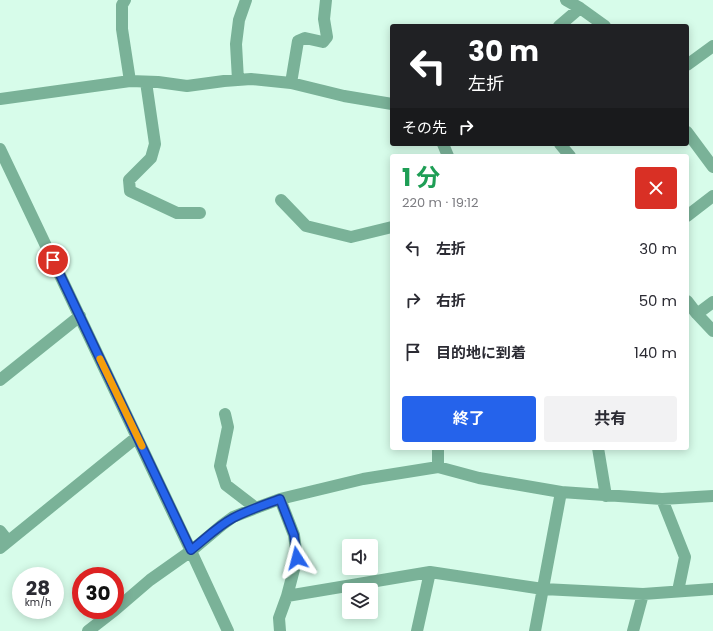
<!DOCTYPE html>
<html lang="ja">
<meta charset="utf-8">
<style>
body{margin:0;font-family:Poppins,"Noto Sans JP",sans-serif;background:#f2f2f3;color:#2b2b33;height:100vh;display:flex;flex-direction:column;font-size:15px;white-space:nowrap}
*{box-sizing:border-box;margin:0}
p{font-size:13px;color:#7c7c81}
.icon{flex:none;width:22px;height:22px;fill:none;stroke:currentColor;stroke-width:2;stroke-linecap:round;stroke-linejoin:round}
.map{position:relative;flex:1;overflow:hidden}
.sheet{position:absolute;left:390px;top:154px;width:299px;height:296px;display:flex;flex-direction:column;background:#fff;border-radius:4px;box-shadow:0 2px 10px #0003}
.sheet>*{flex:none}
.banner{position:absolute;left:390px;top:24px;width:299px;height:122px;border-radius:4px;box-shadow:0 2px 10px #0003;background:#202124;color:#fff;overflow:hidden}
.tools{position:absolute;left:342px;top:539px;display:grid;gap:8px}
.tools a{display:grid;place-items:center;width:36px;height:36px;border-radius:4px;background:#fff;box-shadow:0 2px 10px #0003;font-size:20px}
.speed{position:absolute;left:12px;top:567px;display:flex;gap:8px;font-size:20px;font-weight:700;text-align:center}
.speed>*{display:grid;place-content:center;width:52px;height:52px;border-radius:50%;background:#fff;box-shadow:0 2px 10px #0003;line-height:1}
.speed small{font-size:10px;font-weight:400}
.speed .limit{border:6px solid #d22;background:#fff;color:#111}
.pin{position:absolute;display:grid;place-items:center;width:34px;height:34px;color:#fff;margin:-17px;border:2px solid #fff;border-radius:50%;box-shadow:0 1px 4px #0007}
.me{position:absolute;width:44px;margin:-22px;rotate:351deg;stroke-linejoin:round;filter:drop-shadow(0 0 3px #0008)}
.turn{display:flex;align-items:center;gap:14px;height:84px;padding:0 12px;font-size:18px}
.turn .icon{width:52px;height:52px;stroke-width:2.5}
.turn b{display:block;font-size:28px;line-height:34px}
.then{display:flex;align-items:center;height:38px;padding:0 12px;background:#0003;gap:8px;font-size:15px}
.round{display:grid;place-items:center;flex:none;width:42px;height:42px;border-radius:4px;background:#f2f2f3}
.head{display:flex;align-items:center;justify-content:space-between;height:68px;padding:0 12px}
h1{font-size:24px;font-weight:700;line-height:30px;color:#1e9e55}
.primary-button{display:flex;gap:8px;margin-top:auto;padding:8px 12px}
.primary-button a{flex:1;height:46px;border-radius:4px;background:#2563eb;color:#fff;font-size:16px;font-weight:700;line-height:46px;text-align:center}
.primary-button a+a{background:#f2f2f3;color:#2b2b33}
ul{padding:0;list-style:none}
li{display:flex;align-items:center;gap:12px;height:52px;padding:0 12px}
li div{flex:1}
li b{display:block;font-size:15px}
li em{font-style:normal}
.map>svg:first-child{display:block}
.lines{fill:none;stroke-linecap:round;stroke-linejoin:round}
.minor{stroke:#7ab298;stroke-width:12}
.route-casing{stroke:#184099;stroke-width:10}
.route{stroke:#2563eb;stroke-width:7}
.slow{stroke:#f59e0b;stroke-width:7}
</style>
<div class="map">
<svg width="713" height="631" viewBox="0 0 713 631">
<rect width="100%" height="100%" fill="#d7fcea"/>
<g class="lines">
<path class="minor" d="M 125,0 L 122,5 L 122,29 L 130,81
M 566,0 L 580,8 L 605,26
M 559,26 L 580,8
M 687,65 L 713,46
M 238,80 L 236,44 L 239,20 L 246,0
M 146,82 L 155,144 L 151,158 L 129,180 L 130,191 L 177,213 L 200,213
M 291,83 L 298,41 L 305,38 L 323,42 L 327,37 L 324,19 L 326,0
M 0,99 L 130,81 L 158,82 L 187,86 L 224,81 L 251,79 L 291,83 L 344,96 L 392,104
M 687,132 L 713,167
M 443,144 L 448,156
M 560,144 L 570,156
M 0,149 L 191,551 L 228,631
M 281,200 L 306,226 L 351,237 L 392,227
M 687,216 L 713,196
M 687,301 L 697,314 L 713,331
M 697,314 L 713,302
M 0,380 L 80,316
M 225,414 L 228,427 L 220,466 L 226,485 L 256,508
M 438,448 L 438,467
M 598,448 L 606,496
M 280,499 L 294,535 L 297,558 L 287,596 L 279,618 L 280,631
M 662,499 L 685,557 L 678,591
M 0,531 L 8,541
M 0,548 L 137,437
M 287,596 L 430,572 L 543,589 L 643,594 L 713,589
M 115,610 L 150,580 L 191,551 L 222,525 L 233,517 L 256,508 L 280,499 L 363,479 L 438,467 L 479,478 L 561,492 L 662,499 L 713,496
M 88,631 L 115,610
M 417,631 L 430,572
M 535,631 L 561,492
M 633,631 L 643,594"/>
</g>
<g class="lines">
<g class="route-casing">
<path id="route" d="M 53,260 L 191,550 C 205,539 218,526 233,518 C 248,510 264,505 280,499 L 294,535 L 297,558"/>
</g>
<use href="#route" class="route"/>
<path class="slow" d="M 100,359 L 142,446"/>
</g>
</svg>
<div class="tools">
<a><svg class="icon" aria-label="sound" viewBox="0 0 24 24"><path d="M4 9h4l5-4v14l-5-4H4zM17 9q2 3 0 6"/></svg></a>
<a><svg class="icon" aria-label="layers" viewBox="0 0 24 24"><path d="M12 4l9 5-9 5-9-5zM3 14l9 5 9-5"/></svg></a>
</div>
<div class="speed"><div>28<small>km/h</small></div><div class="limit">30</div></div>
<div class="pin" style="left:53px;top:260px;background:#d93025"><svg class="icon" aria-label="arrive" viewBox="0 0 24 24"><path d="M6 21V4h12l-3 4 3 4H6"/></svg></div>
<svg class="me" style="left:297px;top:558px" viewBox="-20 -20 40 40"><path d="M0-17L14 15 0 8-14 15z" fill="#2563eb" stroke="#fff" stroke-width="4"/></svg>
<div class="banner">
<div class="turn"><svg class="icon" aria-label="left" viewBox="0 0 24 24"><path d="M17 20v-9H6M10 6l-5 5 5 5"/></svg><div><b>30 m</b>左折</div></div>
<div class="then">その先<svg class="icon" aria-label="right" viewBox="0 0 24 24"><path d="M7 20v-9h11M14 6l5 5-5 5"/></svg></div>
</div>
<section class="sheet">
<div class="head"><div><h1>1 分</h1><p>220 m · 19:12</p></div><a class="round" style="background:#d93025;color:#fff"><svg class="icon" aria-label="close" viewBox="0 0 24 24"><path d="M6 6l12 12M18 6L6 18"/></svg></a></div>
<ul>
<li><svg class="icon" aria-label="left" viewBox="0 0 24 24"><path d="M17 20v-9H6M10 6l-5 5 5 5"/></svg><div><b>左折</b></div><em>30 m</em></li>
<li><svg class="icon" aria-label="right" viewBox="0 0 24 24"><path d="M7 20v-9h11M14 6l5 5-5 5"/></svg><div><b>右折</b></div><em>50 m</em></li>
<li><svg class="icon" aria-label="arrive" viewBox="0 0 24 24"><path d="M6 21V4h12l-3 4 3 4H6"/></svg><div><b>目的地に到着</b></div><em>140 m</em></li>
</ul>
<div class="primary-button"><a>終了</a><a>共有</a></div>
</section>
</div>
